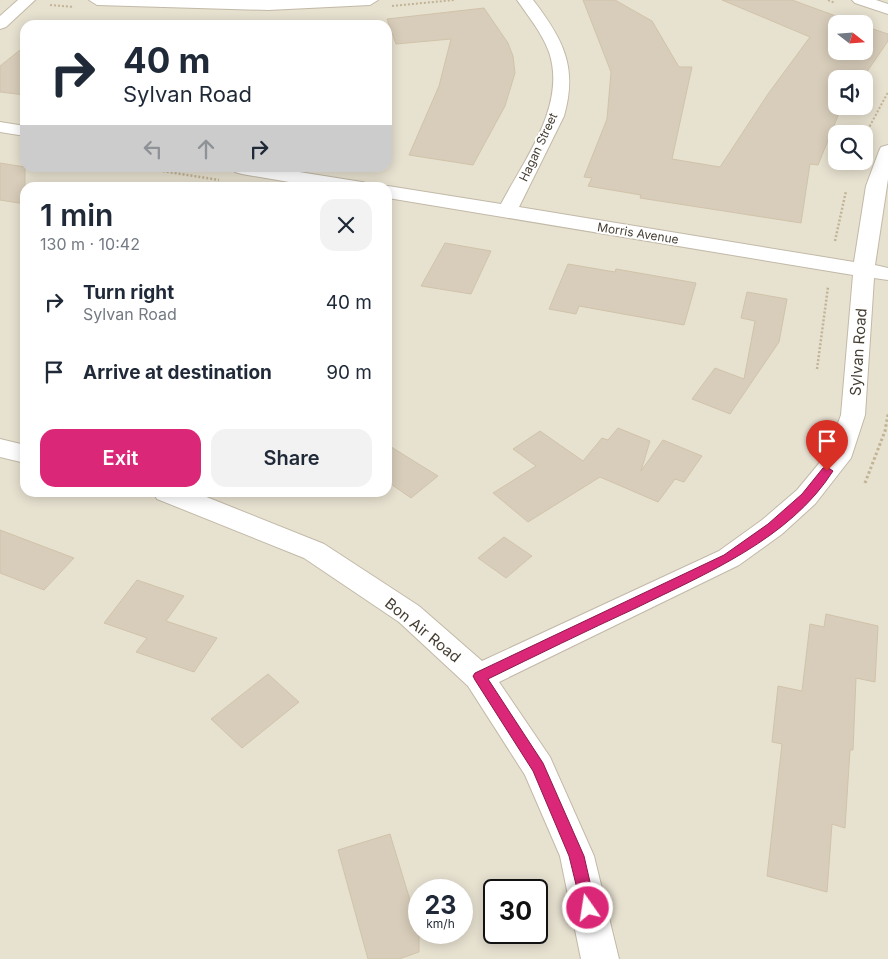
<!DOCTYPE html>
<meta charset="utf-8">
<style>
body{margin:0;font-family:Inter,sans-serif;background:#f2f2f3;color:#1f2937;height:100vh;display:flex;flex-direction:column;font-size:19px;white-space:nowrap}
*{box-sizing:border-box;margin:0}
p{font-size:16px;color:#747a83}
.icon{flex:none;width:28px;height:28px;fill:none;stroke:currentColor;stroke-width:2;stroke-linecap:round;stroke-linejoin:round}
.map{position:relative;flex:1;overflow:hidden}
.drawer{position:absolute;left:20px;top:182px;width:372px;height:315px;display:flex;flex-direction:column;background:#fff;border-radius:15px;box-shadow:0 2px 12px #0003}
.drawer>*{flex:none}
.guide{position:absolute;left:20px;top:20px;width:372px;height:152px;border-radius:15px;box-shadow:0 2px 12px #0003;background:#fff;color:#1f2937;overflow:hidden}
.needle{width:32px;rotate:107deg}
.fabs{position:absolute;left:828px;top:15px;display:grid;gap:10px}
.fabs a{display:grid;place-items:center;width:45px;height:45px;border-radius:10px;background:#fff;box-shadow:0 2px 12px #0003;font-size:25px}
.speed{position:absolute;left:408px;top:879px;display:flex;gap:10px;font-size:25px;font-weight:700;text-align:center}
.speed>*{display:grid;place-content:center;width:65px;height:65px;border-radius:50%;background:#fff;box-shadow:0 2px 12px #0003;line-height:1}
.speed small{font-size:12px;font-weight:400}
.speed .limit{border:2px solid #111;border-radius:8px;background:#fff;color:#111}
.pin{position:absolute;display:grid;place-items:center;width:42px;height:42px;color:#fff;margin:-51px -21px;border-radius:50% 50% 50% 0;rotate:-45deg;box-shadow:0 0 5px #0007}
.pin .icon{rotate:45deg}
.me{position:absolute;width:55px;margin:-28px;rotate:347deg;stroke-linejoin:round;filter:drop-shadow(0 0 4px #0008)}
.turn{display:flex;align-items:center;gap:18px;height:105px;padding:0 20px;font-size:22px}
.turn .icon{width:65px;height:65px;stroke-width:2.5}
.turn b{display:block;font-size:35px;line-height:42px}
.lanes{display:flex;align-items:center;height:48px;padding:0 20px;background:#0003;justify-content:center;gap:25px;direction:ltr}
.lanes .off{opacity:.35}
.round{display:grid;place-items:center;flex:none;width:52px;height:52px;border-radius:15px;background:#f2f2f3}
.headline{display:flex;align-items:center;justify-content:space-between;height:85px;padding:0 20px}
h1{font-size:30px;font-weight:600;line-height:38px}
.cta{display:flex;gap:10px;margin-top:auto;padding:10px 20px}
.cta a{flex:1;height:58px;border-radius:15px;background:#db2777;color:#fff;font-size:20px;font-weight:600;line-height:58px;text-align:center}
.cta a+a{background:#f2f2f3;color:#1f2937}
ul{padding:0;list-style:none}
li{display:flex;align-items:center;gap:15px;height:70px;padding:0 20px}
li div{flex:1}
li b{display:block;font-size:19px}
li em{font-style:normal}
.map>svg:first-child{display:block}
.residential{fill:#e7e1d0;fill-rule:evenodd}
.building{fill:#d8cdba;stroke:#d1c3a9}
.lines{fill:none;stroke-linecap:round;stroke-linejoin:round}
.minor-casing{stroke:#c2b9a7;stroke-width:2}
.path-far2{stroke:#c2b394;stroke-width:2;stroke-dasharray:2 2;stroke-linecap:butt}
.path-far1{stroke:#c2b394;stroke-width:2.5;stroke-dasharray:2 2;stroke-linecap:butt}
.path{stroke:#c2b394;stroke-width:3;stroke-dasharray:2.5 2.5;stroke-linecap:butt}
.minor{fill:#fff;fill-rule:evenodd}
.route{fill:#db2777;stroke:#8e194d}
.labels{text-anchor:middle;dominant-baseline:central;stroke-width:4;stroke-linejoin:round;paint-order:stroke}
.far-street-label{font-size:12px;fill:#453e32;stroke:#fff}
.street-label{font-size:15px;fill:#453e32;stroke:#fff}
</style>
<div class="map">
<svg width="888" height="959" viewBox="0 0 888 959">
<rect width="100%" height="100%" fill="#f3eee2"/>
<path class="residential" d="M 0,0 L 888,0 L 888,959 L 0,959 ZM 836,24 L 864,24 L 864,51 L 836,51 ZM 25,25 L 388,25 L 388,168 L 25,168 ZM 836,79 L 864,79 L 864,106 L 836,106 ZM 836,134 L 864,134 L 864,161 L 836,161 ZM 25,188 L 388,188 L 388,492 L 25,492 ZM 419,890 L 461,890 L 461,932 L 419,932 ZM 494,890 L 536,890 L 536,932 L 494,932 Z"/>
<path class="building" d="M 583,0 L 615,0 L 652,21 L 679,67 L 692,67 L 672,159 L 720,167 L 768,94 L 810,37 L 722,0 L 792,0 L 858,24 L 836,24 L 836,51 L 864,51 L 864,26 L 888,34 L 888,41 L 862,79 L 836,79 L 836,106 L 842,106 L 818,165 L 810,164 L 801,223 L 640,198 L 641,195 L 588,186 L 592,178 L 584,177 L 607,119 L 611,72 Z
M 484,8 L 508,43 L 513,56 L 515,73 L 505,106 L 473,165 L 409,155 L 439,86 L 451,39 L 396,44 L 387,19 Z
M 25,46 L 25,95 L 0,92 L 0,66 Z
M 0,163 L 25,167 L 25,204 L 0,200 Z
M 445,243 L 491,251 L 471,294 L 421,286 Z
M 568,264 L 615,272 L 616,269 L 696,283 L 684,325 L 579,306 L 576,314 L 549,309 Z
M 747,292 L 787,299 L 779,342 L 730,414 L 692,399 L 715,368 L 744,379 L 755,321 L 741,318 Z
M 618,428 L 650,441 L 641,471 L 663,440 L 702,456 L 684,482 L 675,479 L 658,502 L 600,477 L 528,522 L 493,493 L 536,466 L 513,449 L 540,431 L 583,461 L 602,438 L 608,440 Z
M 388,445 L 438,476 L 411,498 L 388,482 Z
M 0,530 L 74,558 L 44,590 L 0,573 Z
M 504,537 L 532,556 L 506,578 L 478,558 Z
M 137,580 L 184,596 L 166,621 L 217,638 L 194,672 L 136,652 L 147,638 L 104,623 Z
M 826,614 L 878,626 L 875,682 L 856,678 L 853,750 L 850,750 L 845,828 L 832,824 L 827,892 L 767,876 L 782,744 L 772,742 L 778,686 L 802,691 L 810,624 L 824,627 Z
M 268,674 L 299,702 L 242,748 L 211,719 Z
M 390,834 L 413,910 L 419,908 L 419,952 L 399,959 L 368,959 L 338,850 Z"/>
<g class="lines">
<g class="minor-casing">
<path id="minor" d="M 18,0 L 35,0 L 6,27 L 0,29 L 0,16 Z
M 89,0 L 378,0 L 370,5 L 268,10 L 97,5 Z
M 517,0 L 533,0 C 563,39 578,67 564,116 L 519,207 L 854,262 L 866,186 L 879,151 L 881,147 L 888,145 L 888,179 L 875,265 L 888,268 L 888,280 L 874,278 L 865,415 L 851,458 L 815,504 L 782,534 L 739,565 L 499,682 L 550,757 L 594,856 L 619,959 L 581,959 L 560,856 L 525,775 L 468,686 L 399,622 L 304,558 L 157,499 L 153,492 L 194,492 L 324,544 L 419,606 L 482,661 L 719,551 L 762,520 L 797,490 L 826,455 L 841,415 L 853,275 L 388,198 L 388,188 L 382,188 L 388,186 L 501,204 C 524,160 567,105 549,52 C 542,33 529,17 517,0 Z
M 852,0 L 876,0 L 888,4 L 888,14 L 855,3 Z
M 0,122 L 25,126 L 25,136 L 0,132 Z
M 232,168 L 274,168 L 362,182 L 369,184 L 371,188 L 324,188 L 242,174 L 235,172 Z
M 0,439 L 25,445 L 25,463 L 0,457 Z"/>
</g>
<path class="path-far2" d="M 828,0 L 835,3
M 50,5 L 74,7
M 392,6 L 454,0
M 864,137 L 888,92
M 852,167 L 853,161"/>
<path class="path-far1" d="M 143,168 L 219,180
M 851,170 L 852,166
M 835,241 L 846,191
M 817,369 L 828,287"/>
<path class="path" d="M 865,483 L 885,431 L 888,414"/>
<use href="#minor" class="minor"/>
</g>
<path class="route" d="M 827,467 L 833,471 C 790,539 705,574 636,608 C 586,631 537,655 488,679 L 543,763 L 584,856 L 596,908 L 594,913 L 588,915 L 583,913 L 569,856 L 533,771 L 475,680 L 473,676 L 475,673 L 724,555 L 768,524 L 802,494 L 823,468 Z"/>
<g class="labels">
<g class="far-street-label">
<text transform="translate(538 147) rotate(-65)">Hagan Street</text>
<text transform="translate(638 233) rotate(9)">Morris Avenue</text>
</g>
<g class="street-label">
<text transform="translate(858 352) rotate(-86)">Sylvan Road</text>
<text transform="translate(423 630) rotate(39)">Bon Air Road</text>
</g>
</g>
</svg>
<div class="fabs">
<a><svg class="needle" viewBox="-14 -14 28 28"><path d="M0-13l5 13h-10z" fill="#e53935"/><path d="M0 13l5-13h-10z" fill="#747a83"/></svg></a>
<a><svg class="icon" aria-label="sound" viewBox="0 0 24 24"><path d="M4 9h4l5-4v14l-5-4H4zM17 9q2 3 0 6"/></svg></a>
<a><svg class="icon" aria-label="search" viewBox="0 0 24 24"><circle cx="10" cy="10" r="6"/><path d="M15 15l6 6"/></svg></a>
</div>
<div class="speed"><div>23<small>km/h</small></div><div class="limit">30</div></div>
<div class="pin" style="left:827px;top:471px;background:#d93025"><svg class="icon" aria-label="arrive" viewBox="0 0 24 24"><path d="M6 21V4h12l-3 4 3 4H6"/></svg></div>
<svg class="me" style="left:588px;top:908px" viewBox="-20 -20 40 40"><circle r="17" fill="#db2777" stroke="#fff" stroke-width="3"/><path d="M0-11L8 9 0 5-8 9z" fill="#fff"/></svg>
<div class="guide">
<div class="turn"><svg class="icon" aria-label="right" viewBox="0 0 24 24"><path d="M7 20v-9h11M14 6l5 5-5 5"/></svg><div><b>40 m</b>Sylvan Road</div></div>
<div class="lanes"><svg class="icon off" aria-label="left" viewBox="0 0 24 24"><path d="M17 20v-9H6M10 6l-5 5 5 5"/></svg><svg class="icon off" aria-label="ahead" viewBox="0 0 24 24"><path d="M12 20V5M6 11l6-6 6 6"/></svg><svg class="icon" aria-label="right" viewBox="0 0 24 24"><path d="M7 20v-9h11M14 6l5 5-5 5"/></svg></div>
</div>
<section class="drawer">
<div class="headline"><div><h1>1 min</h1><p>130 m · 10:42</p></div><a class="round"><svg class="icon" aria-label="close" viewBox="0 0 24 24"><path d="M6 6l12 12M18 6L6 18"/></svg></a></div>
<ul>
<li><svg class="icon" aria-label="right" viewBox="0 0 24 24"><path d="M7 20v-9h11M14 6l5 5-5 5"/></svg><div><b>Turn right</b><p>Sylvan Road</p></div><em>40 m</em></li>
<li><svg class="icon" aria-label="arrive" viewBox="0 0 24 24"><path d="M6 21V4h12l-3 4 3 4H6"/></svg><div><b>Arrive at destination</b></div><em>90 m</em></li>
</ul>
<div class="cta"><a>Exit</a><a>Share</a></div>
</section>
</div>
